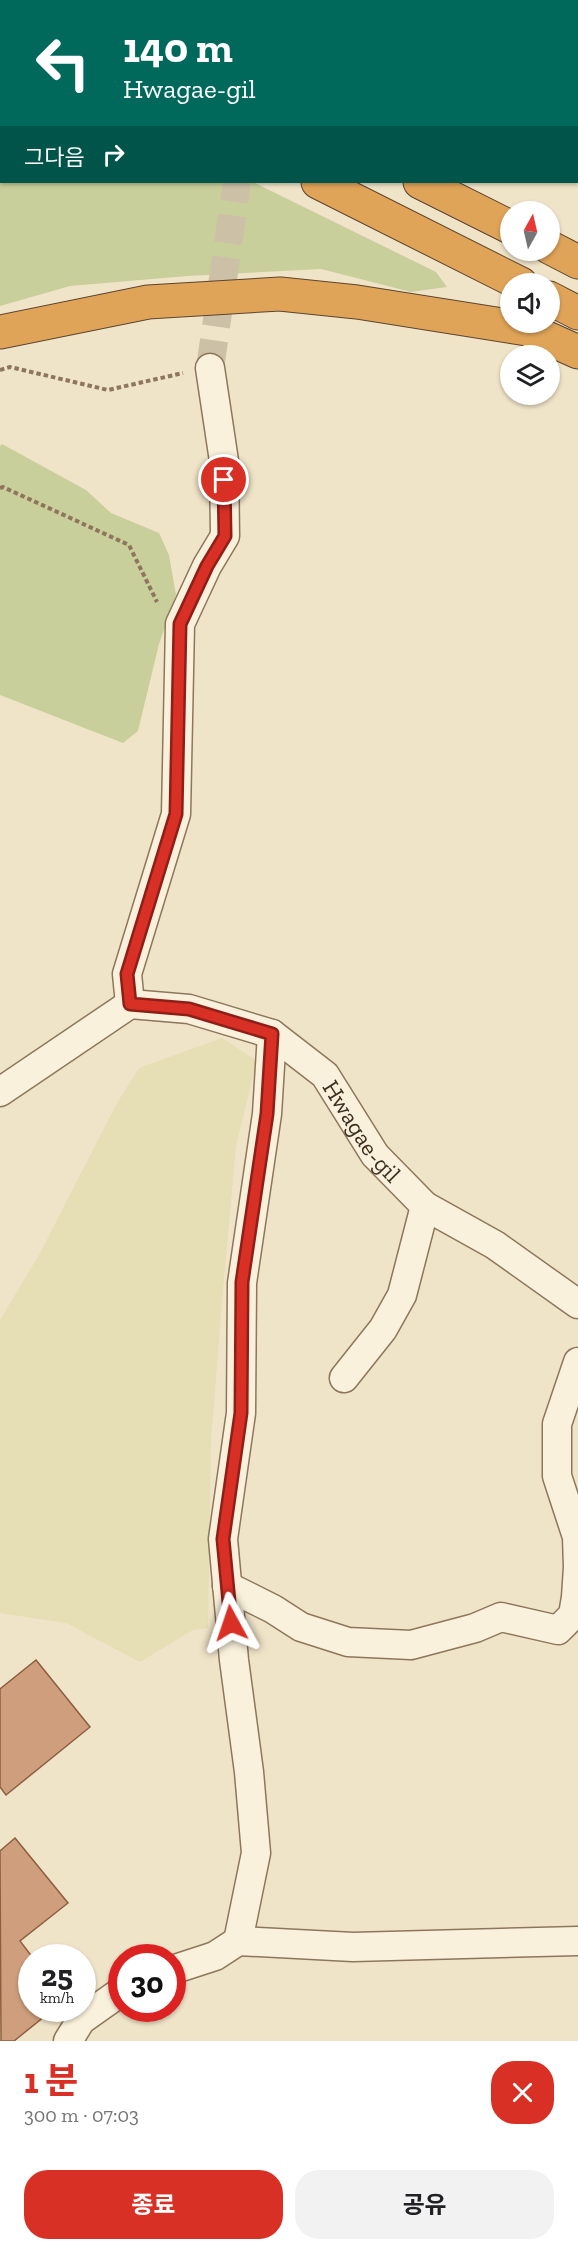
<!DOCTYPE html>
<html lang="ko">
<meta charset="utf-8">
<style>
body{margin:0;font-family:"Zilla Slab","Noto Sans KR",serif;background:#f2f2f2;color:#202124;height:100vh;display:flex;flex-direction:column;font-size:22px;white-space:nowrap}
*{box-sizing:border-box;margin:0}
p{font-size:20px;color:#757577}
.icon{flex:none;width:33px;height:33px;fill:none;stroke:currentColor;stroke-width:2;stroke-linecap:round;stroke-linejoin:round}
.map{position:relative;height:2041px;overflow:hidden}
.sheet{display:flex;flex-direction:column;background:#fff;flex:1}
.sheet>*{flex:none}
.banner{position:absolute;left:0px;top:0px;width:579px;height:183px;box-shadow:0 2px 4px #0004;background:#00695c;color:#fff;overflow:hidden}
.needle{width:39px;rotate:8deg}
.controls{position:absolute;left:500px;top:201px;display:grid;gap:12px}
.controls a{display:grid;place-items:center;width:60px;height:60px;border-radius:50%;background:#fff;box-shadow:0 2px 4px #0004;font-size:30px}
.speed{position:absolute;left:18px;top:1944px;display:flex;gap:12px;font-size:30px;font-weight:700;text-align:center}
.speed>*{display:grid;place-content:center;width:78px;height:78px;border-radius:50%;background:#fff;box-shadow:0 2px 4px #0004;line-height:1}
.speed small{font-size:15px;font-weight:400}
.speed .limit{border:9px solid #d22;background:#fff;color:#111}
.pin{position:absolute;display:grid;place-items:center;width:51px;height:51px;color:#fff;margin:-26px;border:3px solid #fff;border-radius:50%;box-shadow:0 2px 6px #0007}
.me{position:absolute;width:66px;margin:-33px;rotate:355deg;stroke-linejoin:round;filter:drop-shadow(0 0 4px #0008)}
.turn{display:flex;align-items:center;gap:21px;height:126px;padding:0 24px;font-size:27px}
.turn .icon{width:78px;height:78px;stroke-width:2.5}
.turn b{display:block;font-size:42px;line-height:51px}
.then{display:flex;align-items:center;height:57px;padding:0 24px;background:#0003;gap:12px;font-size:22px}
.round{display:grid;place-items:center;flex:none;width:63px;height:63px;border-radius:24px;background:#f2f2f2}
.overview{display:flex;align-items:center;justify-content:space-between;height:102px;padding:0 24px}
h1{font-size:36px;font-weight:700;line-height:45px;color:#d93025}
.cta{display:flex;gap:12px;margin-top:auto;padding:12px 24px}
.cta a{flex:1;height:69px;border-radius:24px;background:#d93025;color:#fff;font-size:24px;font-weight:700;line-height:69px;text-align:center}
.cta a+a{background:#f2f2f2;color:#202124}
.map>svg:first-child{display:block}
.farmland{fill:#e6deb5}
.green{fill:#c9cf9b}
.building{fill:#cf9f7d;stroke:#8d5f41;stroke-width:1.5}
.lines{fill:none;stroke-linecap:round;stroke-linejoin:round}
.minor-tunnel{stroke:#ccc0a6;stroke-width:28;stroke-dasharray:28 14;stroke-linecap:butt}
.minor-casing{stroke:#8d765c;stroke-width:31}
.motorway-casing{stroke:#5b4430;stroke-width:35}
.path{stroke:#8d765c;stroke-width:4;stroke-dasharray:4.5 3;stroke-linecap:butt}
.minor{stroke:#faf1dc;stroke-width:28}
.motorway{stroke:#e0a458;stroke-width:33}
.route-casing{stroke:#8d1f18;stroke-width:15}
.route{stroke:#d93025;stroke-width:10}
.labels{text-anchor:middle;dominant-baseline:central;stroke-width:6;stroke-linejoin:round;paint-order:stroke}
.street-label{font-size:24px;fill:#3d2e20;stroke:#f7eed8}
</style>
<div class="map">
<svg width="578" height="2041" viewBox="0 0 578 2041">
<rect width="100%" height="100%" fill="#f0e4c8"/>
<path class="farmland" d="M 222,1038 L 257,1061 L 236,1146 L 222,1302 L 211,1441 L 208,1628 L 193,1630 L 140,1662 L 66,1623 L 0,1613 L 0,1320 L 40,1253 L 117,1103 L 139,1068 Z"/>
<path class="green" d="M 0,57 L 2,182 L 253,182 L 436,272 L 447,287 L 411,292 L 321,269 L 188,276 L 70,286 L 0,306 Z
M 2,444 L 86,490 L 111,513 L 159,533 L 169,555 L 176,595 L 159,644 L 138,731 L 123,743 L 0,695 L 0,446 Z"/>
<path class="building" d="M 36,1660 L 90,1727 L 6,1795 L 0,1787 L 0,1689 Z
M 15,1838 L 68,1903 L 20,1941 L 33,1958 L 32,2008 L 55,2008 L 14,2041 L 1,2041 L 0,1851 Z"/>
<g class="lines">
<path class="minor-tunnel" d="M 266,2 L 266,0
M 210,368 L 237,182"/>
<g class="minor-casing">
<g id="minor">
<path id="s1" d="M 130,1004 L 189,1009 L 272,1034 L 325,1075 L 375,1155 L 425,1206 L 495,1245 L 578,1304"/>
<path d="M 0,1092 L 130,1004 L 127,974 L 176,814 L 180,624 L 207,566 L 225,536 L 224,461 L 210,368"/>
<path d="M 344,1378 L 383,1329 L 402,1295 L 425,1206"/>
<path d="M 227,1586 L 273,1609 L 301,1627 L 348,1642 L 411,1645 L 475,1628 L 501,1617 L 558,1630 L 573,1615 L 576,1597 L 578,1567 L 577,1537 L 557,1476 L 557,1424 L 578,1362"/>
<path d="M 238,1941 L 353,1947 L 578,1941"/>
<path d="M 172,1970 L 215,1956 L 238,1941 L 256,1853 L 249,1772 L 234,1660 L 223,1539 L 241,1413 L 242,1283 L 267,1114 L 272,1034"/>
<path d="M 68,2041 L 81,2020 L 122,1991"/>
</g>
</g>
<g class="motorway-casing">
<path id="motorway" d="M 65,0 L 68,2
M 163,0 L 165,2
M 0,22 L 2,23
M 318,182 L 521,284
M 420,182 L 510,227
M 549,247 L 578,262
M 549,298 L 578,313
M 0,332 L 148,302 L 280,294 L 357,302 L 527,329 L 578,352"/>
</g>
<path class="path" d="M 466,0 L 468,2
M 578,48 L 578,49
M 0,370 L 10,367 L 108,390 L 183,373
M 0,488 L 3,487 L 129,545 L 157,602"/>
<use href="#minor" class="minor"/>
<use href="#motorway" class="motorway"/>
</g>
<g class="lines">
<g class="route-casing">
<path id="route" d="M 224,480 L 225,536 L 207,566 L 180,624 L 176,814 L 127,974 L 130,1004 L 189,1009 L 272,1034 L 267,1114 L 242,1282 L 241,1413 L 223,1539 L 231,1623"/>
</g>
<use href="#route" class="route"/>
</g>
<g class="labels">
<g class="street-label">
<text stroke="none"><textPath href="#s1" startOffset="280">Hwagae-gil</textPath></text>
</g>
</g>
</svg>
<div class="controls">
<a><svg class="needle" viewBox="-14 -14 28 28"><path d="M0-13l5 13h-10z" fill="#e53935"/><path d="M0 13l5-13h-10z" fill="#757577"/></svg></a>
<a><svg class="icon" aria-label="sound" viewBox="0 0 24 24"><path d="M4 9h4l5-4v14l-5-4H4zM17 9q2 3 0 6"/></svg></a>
<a><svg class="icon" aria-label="layers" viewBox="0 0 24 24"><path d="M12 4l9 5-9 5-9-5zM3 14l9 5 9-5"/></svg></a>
</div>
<div class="speed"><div>25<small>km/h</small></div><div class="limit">30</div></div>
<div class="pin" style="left:224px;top:480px;background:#d93025"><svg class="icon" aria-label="arrive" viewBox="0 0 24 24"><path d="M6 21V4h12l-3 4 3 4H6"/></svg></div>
<svg class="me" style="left:231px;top:1623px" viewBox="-20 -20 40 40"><path d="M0-17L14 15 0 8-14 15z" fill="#d93025" stroke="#fff" stroke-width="4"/></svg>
<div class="banner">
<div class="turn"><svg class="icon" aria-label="left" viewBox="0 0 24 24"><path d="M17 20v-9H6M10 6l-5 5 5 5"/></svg><div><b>140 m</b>Hwagae-gil</div></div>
<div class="then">그다음<svg class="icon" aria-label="right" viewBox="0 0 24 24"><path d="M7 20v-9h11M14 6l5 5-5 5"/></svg></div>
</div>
</div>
<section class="sheet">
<div class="overview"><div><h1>1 분</h1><p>300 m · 07:03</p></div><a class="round" style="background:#d93025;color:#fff"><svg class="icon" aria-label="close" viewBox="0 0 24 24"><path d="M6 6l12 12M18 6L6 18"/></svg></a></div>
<div class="cta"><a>종료</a><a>공유</a></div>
</section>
